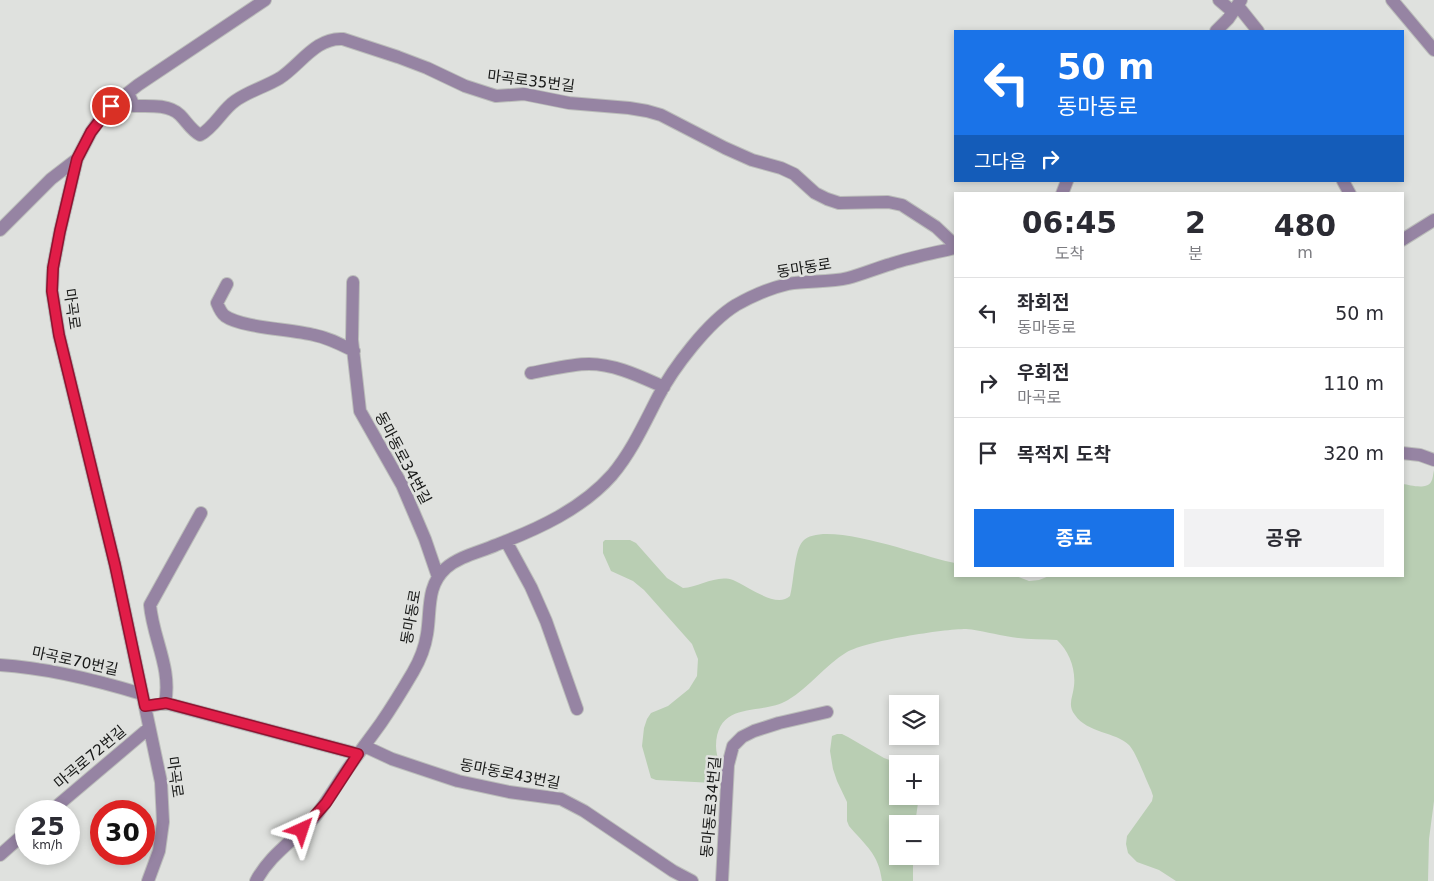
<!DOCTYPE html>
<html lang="ko">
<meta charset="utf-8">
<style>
body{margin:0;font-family:"DejaVu Sans","Noto Sans KR",sans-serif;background:#f2f2f3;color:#2b2b33;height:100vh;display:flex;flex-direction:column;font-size:19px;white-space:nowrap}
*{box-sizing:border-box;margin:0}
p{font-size:16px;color:#7c7c81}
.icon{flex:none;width:28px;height:28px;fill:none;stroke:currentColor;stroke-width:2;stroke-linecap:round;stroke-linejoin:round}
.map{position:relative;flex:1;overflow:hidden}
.drawer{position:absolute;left:954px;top:192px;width:450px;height:385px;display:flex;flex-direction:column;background:#fff;border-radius:0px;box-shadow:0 2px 8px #0003}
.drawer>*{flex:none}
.hud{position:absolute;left:954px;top:30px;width:450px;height:152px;border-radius:0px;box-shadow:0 2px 8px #0003;background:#1a73e8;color:#fff;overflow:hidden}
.buttons{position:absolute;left:889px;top:695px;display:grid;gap:10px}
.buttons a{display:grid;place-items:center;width:50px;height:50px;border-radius:0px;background:#fff;box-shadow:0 2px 8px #0003;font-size:25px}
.speed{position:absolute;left:15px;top:800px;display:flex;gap:10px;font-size:25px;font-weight:700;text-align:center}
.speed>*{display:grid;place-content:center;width:65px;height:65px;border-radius:50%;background:#fff;box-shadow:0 2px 8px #0003;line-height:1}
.speed small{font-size:12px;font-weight:400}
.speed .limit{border:8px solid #d22;background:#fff;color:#111}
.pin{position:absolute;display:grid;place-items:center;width:42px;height:42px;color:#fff;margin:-21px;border:2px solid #fff;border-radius:50%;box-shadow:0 1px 5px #0007}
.me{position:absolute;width:55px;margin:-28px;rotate:42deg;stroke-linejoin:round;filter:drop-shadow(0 0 4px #0008)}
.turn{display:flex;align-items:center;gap:18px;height:105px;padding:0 20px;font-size:22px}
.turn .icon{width:65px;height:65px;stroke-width:2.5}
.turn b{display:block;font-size:35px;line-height:42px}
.then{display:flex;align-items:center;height:48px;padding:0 20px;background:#0003;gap:10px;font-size:19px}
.eta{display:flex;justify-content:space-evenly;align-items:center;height:85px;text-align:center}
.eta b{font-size:30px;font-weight:700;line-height:35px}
.primary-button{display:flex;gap:10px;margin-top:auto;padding:10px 20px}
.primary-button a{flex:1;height:58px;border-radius:0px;background:#1a73e8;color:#fff;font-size:20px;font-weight:700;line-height:58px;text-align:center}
.primary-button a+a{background:#f2f2f3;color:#2b2b33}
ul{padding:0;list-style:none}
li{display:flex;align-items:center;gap:15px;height:70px;padding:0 20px;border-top:1px solid #e1e1e2}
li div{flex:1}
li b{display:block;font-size:19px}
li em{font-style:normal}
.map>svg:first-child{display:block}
.green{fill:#b9ceb3}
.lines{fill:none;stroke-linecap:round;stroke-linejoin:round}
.minor-casing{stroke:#bbbdba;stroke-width:14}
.minor{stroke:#9684a3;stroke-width:12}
.route-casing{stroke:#92132f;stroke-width:12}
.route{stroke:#e11d48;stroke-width:9}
.labels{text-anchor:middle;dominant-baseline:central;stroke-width:5;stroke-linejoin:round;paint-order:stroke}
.street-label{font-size:15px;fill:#171817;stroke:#dfe1de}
</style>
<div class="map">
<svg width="1434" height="881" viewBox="0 0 1434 881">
<rect width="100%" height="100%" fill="#dfe1de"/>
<path class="green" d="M 1434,470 L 1434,801 L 1429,839 L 1428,881 L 1176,881 L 1159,870 L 1137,862 L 1128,853 L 1126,844 L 1127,836 L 1152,801 L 1153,796 L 1151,790 C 1146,780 1136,752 1129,745 C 1116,732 1087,733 1075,715 C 1067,705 1073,697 1074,686 C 1076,669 1069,651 1057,640 C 1042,639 1026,640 1011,637 C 996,635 981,630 966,629 C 943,629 867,641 847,652 C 825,665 810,687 788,700 C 762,716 717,699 716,746 C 716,757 722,768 723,779 L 714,783 L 656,780 L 651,778 L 642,746 L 644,728 L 647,719 L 651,713 L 668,706 L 689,689 L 697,676 L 698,659 L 692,644 L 644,590 L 633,581 L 611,571 L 603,553 L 603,542 L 605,540 L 630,540 L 636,543 L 667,578 L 683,588 C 699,587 717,574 733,580 C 748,586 776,609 790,596 C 794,583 794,550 803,541 C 824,518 926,558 955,563 L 955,576 L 1016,576 L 1029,581 L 1039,580 L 1049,576 L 1402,576 L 1403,484 C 1410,485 1426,490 1431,482 C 1433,479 1433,474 1434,470 Z
M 837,734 L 842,734 L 848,737 L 884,758 L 901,764 L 898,764 L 898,796 L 919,796 L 915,824 L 898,824 L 898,856 L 913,856 L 913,881 L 882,881 C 879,854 865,845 849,826 L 847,821 L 847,802 L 837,781 L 833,769 L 830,751 L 832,736 Z"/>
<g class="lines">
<g class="minor-casing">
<path id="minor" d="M 1219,0 L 1233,12
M 1392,0 L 1434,50
M 1238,6 L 1258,31
M 1216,31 L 1228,19 L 1241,0
M 128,93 L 134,106 C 148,106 169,104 180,115 C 187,122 191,130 200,135 C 214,128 222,110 235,101 C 249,91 265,87 280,78 C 300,65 316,37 343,39 L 398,57 L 427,68 L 465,86 L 496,96 L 524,94 L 569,103 L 629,108 L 647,111 L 661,115 L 725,148 L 752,160 L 781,168 L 794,174 L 815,193 L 827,199 L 839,203 L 888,202 L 902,205 L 936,227 L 955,245
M 1343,181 L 1350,194
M 1062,194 L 1067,181
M 0,230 L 51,179 L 77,159
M 1402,240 L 1434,220
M 353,282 L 352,340 L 360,411 L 402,485 L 425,539 L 438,577
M 227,284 L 217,303 C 219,308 221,313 225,316 C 242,328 292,329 314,335 C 329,338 340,344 354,351
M 531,373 C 549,370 570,364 589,364 C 615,364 641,377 664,387
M 1402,453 L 1420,455 L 1434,460
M 506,541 L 531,587 L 546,621 L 577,709
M 0,665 C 49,668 96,680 142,694
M 165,703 L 358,754
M 145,707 L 165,703 C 172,668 153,639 150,605 L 201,513
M 364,746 L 392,759 L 458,781 L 509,792 L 561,799 L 584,811 L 673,871 L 692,881
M 51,811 L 149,728
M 0,855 L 26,832
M 148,881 L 159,851 L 163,822 L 161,782 L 115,565 L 59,335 L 52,291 L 53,268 L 60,231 L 77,159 L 91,132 L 100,119 L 111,106 L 138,85 L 265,0
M 256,881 C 271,853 294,841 314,818 C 328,801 338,782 351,764 C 361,750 371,737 381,723 C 392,707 403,689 413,672 C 420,660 425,647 427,634 C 431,610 426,586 446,568 C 460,556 480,552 496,545 C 538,529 582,509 612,475 C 632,451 644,424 658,397 C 673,368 708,322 736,305 C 752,296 770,288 788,284 C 807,280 828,283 848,278 C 863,274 877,268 891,264 C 912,257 934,253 955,248
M 722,881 L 728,765 L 733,746 L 742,737 L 754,731 L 779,723 L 827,712"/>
</g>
<use href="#minor" class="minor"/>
</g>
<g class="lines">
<g class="route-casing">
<path id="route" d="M 111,106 L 91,132 L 77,159 L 60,231 L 53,268 L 52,291 L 59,335 L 115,565 L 145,706 L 166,703 L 358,754 L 326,803 L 302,830"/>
</g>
<use href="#route" class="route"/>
</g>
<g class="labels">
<g class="street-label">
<text transform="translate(531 81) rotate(7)">마곡로35번길</text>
<text transform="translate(804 268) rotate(-9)">동마동로</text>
<text transform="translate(72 309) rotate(82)">마곡로</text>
<text transform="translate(403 458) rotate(62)">동마동로34번길</text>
<text transform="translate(411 617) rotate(-80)">동마동로</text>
<text transform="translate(75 661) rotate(12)">마곡로70번길</text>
<text transform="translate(90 757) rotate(-40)">마곡로72번길</text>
<text transform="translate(510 774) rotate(11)">동마동로43번길</text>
<text transform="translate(175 777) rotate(82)">마곡로</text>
<text transform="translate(711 807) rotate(-85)">동마동로34번길</text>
</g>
</g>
</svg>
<div class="buttons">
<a><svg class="icon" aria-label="layers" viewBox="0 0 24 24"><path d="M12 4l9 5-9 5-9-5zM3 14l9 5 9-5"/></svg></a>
<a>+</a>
<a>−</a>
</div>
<div class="speed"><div>25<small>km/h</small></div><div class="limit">30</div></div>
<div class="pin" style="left:111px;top:106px;background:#d93025"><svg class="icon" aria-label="arrive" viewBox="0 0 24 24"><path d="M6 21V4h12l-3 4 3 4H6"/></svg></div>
<svg class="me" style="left:302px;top:830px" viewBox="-20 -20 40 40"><path d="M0-17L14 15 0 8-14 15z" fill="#e11d48" stroke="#fff" stroke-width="4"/></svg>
<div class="hud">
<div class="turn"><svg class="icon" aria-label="left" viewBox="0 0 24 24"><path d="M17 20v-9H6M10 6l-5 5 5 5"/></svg><div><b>50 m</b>동마동로</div></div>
<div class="then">그다음<svg class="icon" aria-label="right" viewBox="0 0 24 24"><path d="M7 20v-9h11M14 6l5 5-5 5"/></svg></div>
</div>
<section class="drawer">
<div class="eta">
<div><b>06:45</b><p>도착</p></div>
<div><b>2</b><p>분</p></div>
<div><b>480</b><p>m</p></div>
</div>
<ul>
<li><svg class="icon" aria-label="left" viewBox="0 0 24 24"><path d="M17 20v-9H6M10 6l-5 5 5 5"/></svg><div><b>좌회전</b><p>동마동로</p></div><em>50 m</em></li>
<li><svg class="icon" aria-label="right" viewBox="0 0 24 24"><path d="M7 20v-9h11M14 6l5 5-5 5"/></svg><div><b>우회전</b><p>마곡로</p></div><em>110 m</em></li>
<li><svg class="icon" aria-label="arrive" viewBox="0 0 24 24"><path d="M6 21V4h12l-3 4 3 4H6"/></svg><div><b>목적지 도착</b></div><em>320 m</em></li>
</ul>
<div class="primary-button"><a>종료</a><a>공유</a></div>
</section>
</div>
